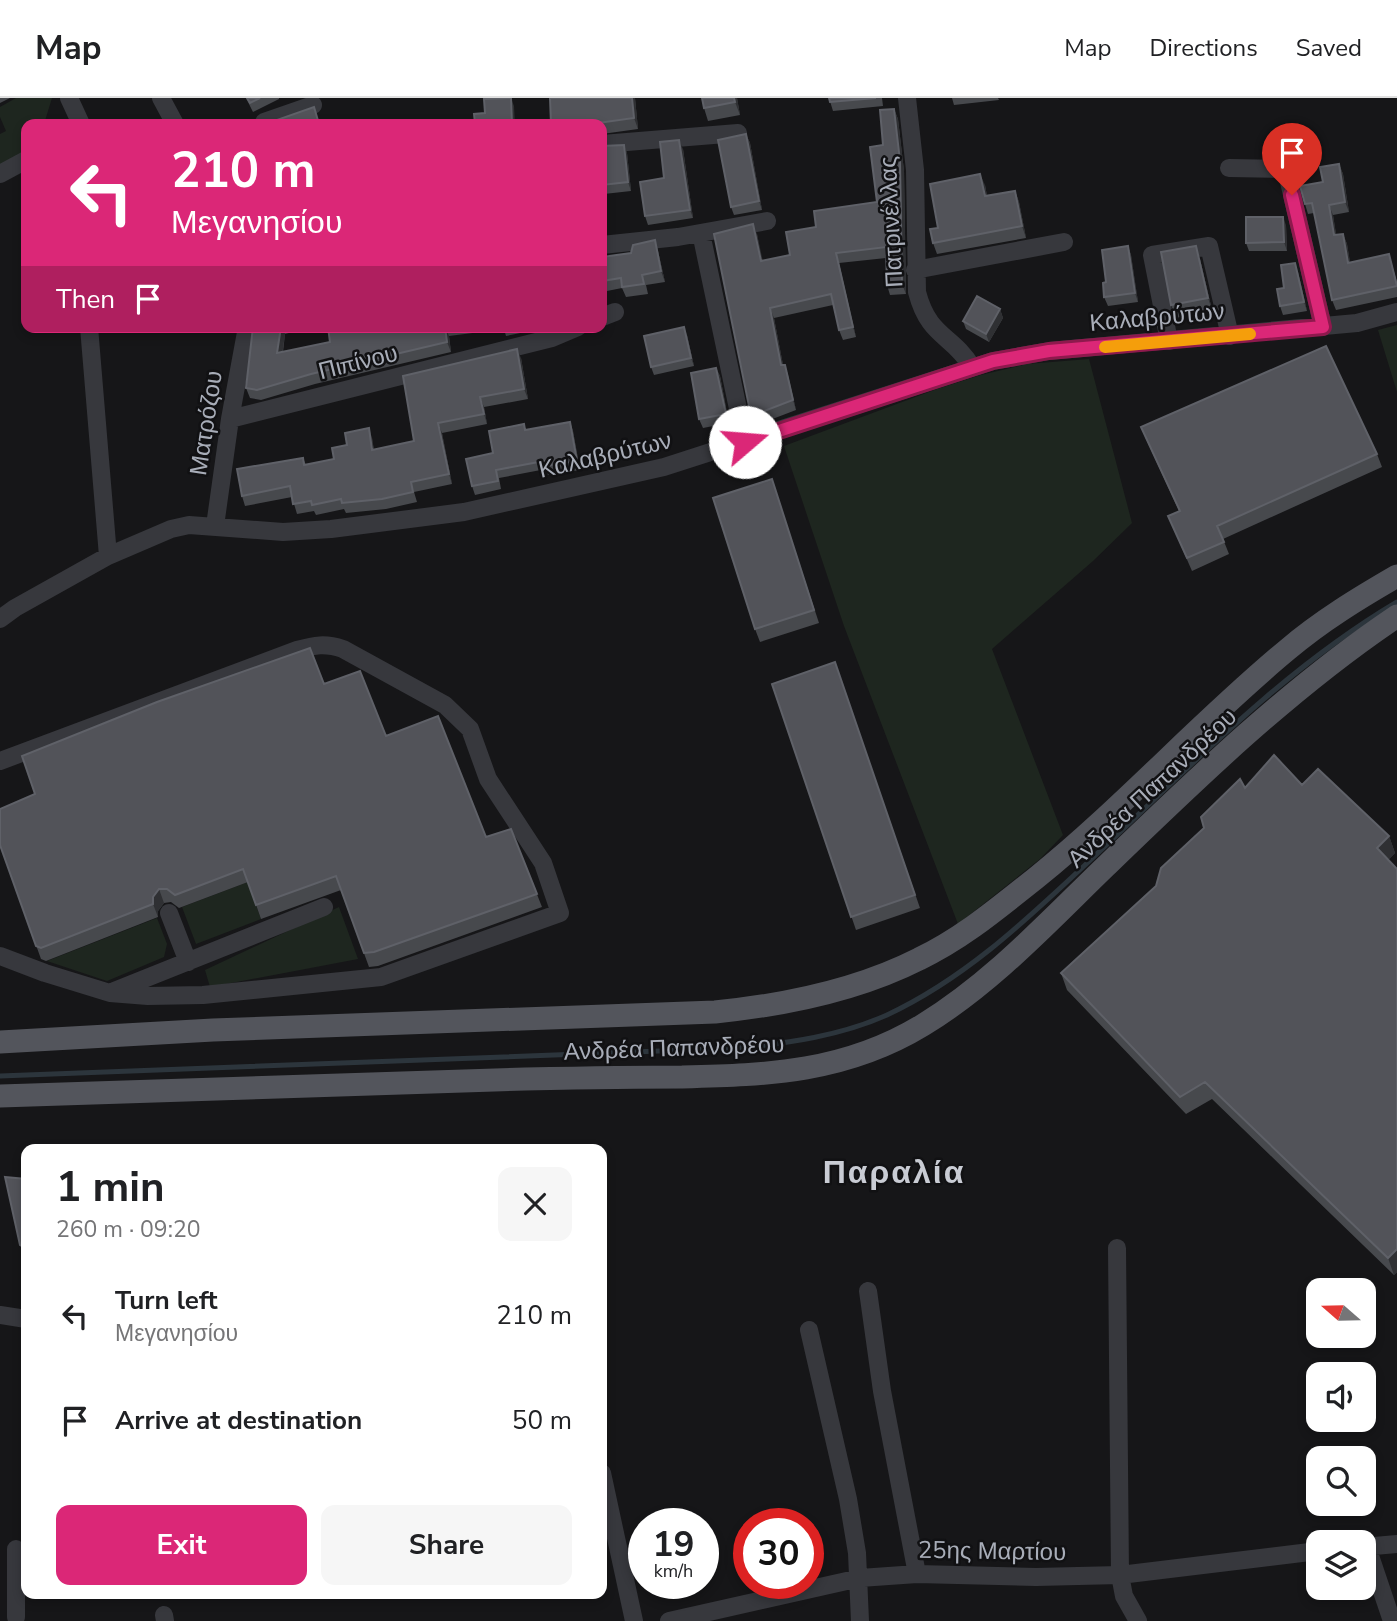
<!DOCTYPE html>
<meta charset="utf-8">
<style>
body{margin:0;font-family:"Nunito Sans",sans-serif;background:#f6f6f6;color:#202124;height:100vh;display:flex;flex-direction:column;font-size:26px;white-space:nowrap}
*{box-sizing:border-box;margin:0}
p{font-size:23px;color:#757577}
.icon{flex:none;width:38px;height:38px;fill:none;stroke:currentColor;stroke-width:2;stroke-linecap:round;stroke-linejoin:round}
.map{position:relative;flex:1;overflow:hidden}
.drawer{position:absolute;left:21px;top:1046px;width:586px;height:455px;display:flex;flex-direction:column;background:#fff;border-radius:14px;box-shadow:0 4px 10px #0003}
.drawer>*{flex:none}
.hud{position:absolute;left:21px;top:21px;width:586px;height:214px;border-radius:14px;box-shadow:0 4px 10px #0003;background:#db2777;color:#fff;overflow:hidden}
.needle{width:46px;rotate:290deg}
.controls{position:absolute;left:1306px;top:1180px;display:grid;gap:14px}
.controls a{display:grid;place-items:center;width:70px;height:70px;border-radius:14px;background:#fff;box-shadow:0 4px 10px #0003;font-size:35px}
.speed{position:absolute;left:628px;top:1410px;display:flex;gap:14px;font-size:35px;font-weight:700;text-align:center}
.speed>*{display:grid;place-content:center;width:91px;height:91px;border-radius:50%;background:#fff;box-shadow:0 4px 10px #0003;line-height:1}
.speed small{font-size:18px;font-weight:400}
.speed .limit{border:10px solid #d22;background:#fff;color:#111}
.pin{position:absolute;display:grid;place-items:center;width:60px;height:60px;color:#fff;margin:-72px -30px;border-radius:50% 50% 50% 0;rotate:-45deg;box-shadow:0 0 7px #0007}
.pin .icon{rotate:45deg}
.me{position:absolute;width:77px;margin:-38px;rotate:72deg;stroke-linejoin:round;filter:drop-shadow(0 0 5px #0008)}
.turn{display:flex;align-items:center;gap:24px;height:147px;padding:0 35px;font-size:32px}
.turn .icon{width:91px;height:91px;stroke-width:2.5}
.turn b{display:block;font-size:49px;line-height:60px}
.then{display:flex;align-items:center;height:66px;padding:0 35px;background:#0003;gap:14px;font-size:26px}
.round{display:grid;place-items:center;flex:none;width:74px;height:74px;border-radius:14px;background:#f6f6f6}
.head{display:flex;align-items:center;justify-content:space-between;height:119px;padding:0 35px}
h1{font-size:42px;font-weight:700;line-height:52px}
.action{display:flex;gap:14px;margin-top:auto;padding:14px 35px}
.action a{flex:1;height:80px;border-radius:14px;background:#db2777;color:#fff;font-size:28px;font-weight:700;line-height:80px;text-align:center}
.action a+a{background:#f6f6f6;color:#202124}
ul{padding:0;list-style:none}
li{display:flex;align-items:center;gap:21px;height:105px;padding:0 35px}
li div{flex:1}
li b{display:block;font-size:26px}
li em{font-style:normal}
header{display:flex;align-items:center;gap:42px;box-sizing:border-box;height:98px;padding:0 35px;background:#fff;border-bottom:2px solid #e0e0e0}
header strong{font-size:33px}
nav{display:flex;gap:38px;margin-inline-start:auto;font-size:24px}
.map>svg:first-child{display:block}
.green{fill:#1e261f}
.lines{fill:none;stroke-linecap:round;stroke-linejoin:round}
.stream{stroke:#2c353c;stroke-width:5}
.minor{stroke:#37383d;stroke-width:18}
.major{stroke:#53555c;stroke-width:23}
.wall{fill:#47494d}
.shaded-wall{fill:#2f3033}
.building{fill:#525359;stroke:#5f6168;stroke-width:2}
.route-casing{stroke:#8e194d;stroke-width:18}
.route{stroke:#db2777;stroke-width:12}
.slow{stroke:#f59e0b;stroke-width:12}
.labels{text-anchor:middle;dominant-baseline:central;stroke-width:5;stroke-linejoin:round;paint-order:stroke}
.street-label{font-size:24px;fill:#a8adb8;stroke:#111113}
.district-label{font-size:32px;font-weight:bold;letter-spacing:2px;fill:#c9ccd4;stroke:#111113}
</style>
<header>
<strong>Map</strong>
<nav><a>Map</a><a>Directions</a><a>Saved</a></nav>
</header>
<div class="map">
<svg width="1397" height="1523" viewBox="0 0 1397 1523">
<rect width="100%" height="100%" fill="#161618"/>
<path class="green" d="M 16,0 L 52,0 L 44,26 L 26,26 L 26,50 L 17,59 L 0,67 L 0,36 L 6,33 L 0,19 L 0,9 Z
M 1397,227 L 1397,294 L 1378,232 Z
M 1089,261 L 1132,425 L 1093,463 L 992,551 L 1063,737 L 1040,761 L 958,826 L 844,528 L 784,348 L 937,291 L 981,277 L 1027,266 Z
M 248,784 L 261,821 L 196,846 L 182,809 Z
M 339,809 L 358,861 L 210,889 L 205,872 Z
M 157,820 L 167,846 L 164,859 L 107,883 L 47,863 Z"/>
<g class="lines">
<path class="stream" d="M 0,978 L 738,950 C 789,945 840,938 887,917 C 964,881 1024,824 1085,767 C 1185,674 1279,574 1397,504"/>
<path class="minor" d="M 69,0 L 81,26
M 161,0 L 175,26
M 907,0 L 915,72 L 917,194 C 929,240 952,236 972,269
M 265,26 L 264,24 L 313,7
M 602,46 L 738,35
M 1229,70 L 1286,71 L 1323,229
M 0,76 L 26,62
M 701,135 L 745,344
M 602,147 L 678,139 L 767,123
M 915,172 L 1064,144
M 602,219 L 615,214
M 89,229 L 108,458
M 1169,243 L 1152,157 L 1209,148 L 1230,238
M 230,321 L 552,240 L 578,229
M 215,428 L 230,321 L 247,229
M 0,521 L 15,510 L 108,458 L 171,431 L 189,427 L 283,434 L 331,431 L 464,414 L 664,369 L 993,263 L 1049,253 L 1357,225 L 1397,214
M 0,663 L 297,552 C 315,547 325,545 343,551 L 445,607 L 470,631 L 488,681 L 543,765 L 560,815 L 381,879 L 203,897 L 148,898 L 110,895 L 45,875 L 0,858
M 169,815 L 188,864
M 114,893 L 324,809
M 1117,1150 L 1120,1477 L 1124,1498 L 1138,1523
M 868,1193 L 882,1293 L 917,1476
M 0,1217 L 26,1221
M 809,1232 L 848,1401 L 857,1455 L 860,1523
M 602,1375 L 634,1523
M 1363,1449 L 1397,1446
M 1367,1449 L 1392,1523
M 16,1451 L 16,1519
M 164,1517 L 165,1523
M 669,1523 L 860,1480 L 917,1476 L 1036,1479 L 1120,1477 L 1318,1453"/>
<path class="major" d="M 0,944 L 213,932 L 715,914 C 785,907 856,893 919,861 C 963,840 998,810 1036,780 C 1124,709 1200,624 1287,552 C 1321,523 1359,500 1397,478
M 0,998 C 175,991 350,988 525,981 C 577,980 629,979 682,979 C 769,977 846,974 923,927 C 992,885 1048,824 1106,768 C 1197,680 1291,589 1397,518"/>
</g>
<path class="wall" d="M 0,0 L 10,0 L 0,5 Z
M 246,0 L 279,0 L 279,1 L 253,14 Z
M 550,0 L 635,0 L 638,31 L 602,36 L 602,26 L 551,26 Z
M 737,0 L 740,17 L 708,23 L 704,10 Z
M 829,0 L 882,0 L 883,8 L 833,13 Z
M 952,0 L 998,0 L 999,2 L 954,7 Z
M 894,11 L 898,21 L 904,73 L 906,196 L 890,197 L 887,187 L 886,160 L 839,165 L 856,239 L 843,242 L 839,232 L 833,207 L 774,220 L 783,267 L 785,267 L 788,277 L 796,312 L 754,328 L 751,318 L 757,136 L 762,163 L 790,157 L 816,129 L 877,104 L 883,47 Z
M 746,36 L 750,45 L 762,112 L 734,117 L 731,109 Z
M 624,47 L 627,55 L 631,93 L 604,96 L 602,92 L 602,48 Z
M 683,51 L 693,120 L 648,127 L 645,118 L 664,80 Z
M 1339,66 L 1343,76 L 1349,114 L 1333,117 L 1336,137 L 1343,136 L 1347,146 L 1350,165 L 1389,156 L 1397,184 L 1397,199 L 1336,212 L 1332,202 L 1314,115 L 1308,116 L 1305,106 Z
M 985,87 L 987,98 L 1015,93 L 1019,104 L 1026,140 L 937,156 L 933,145 L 938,130 Z
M 1286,127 L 1287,153 L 1249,153 L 1246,145 Z
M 655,142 L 658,153 L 665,184 L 646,187 L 648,196 L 626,199 L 622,190 L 602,194 L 602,159 L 631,155 Z
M 1128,148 L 1131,157 L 1138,204 L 1108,208 L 1104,199 L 1106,184 Z
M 1200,161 L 1212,212 L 1176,220 L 1171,207 Z
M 1298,174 L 1307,213 L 1283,217 L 1280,208 L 1284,190 Z
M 1000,211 L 1003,220 L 989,244 L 966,231 L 963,223 Z
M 253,229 L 312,229 L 285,236 L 283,254 L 330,244 L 328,229 L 539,229 L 540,231 L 506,238 L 504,231 L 449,238 L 451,254 L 315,286 L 261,302 L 250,300 L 246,290 Z
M 687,237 L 694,268 L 654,277 L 651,269 Z
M 521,260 L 528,301 L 484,309 L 487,326 L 442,335 L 452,386 L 414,394 L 417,404 L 386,411 L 346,415 L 344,411 L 316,417 L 314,413 L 297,416 L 292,399 L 245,408 L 242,398 L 303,360 L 306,367 L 334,361 L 347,347 L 372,340 L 374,352 L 414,343 Z
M 716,270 L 720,278 L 729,325 L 703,330 L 699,321 Z
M 570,324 L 573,333 L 580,372 L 548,377 L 546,371 L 499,380 L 501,391 L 475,397 L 472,388 L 493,355 L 524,326 L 526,332 Z
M 1141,329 L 1377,356 L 1382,369 L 1223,441 L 1229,456 L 1192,473 L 1168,418 L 1179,413 L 1146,341 Z
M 776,394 L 819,525 L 760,544 L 755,531 Z
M 835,564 L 920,810 L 856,832 L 772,586 Z
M 324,586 L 386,638 L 486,739 L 511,731 L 542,809 L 378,868 L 369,869 L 341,792 L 261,821 L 248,784 L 179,810 L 171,804 L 164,805 L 158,813 L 158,819 L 46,863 L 41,861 L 0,747 Z
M 1302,687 L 1389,738 L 1395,755 L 1388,762 L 1397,771 L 1397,1174 L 1394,1177 L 1212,1001 L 1186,1016 L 1067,892 L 1061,875 L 1156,788 L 1204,730 L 1245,690 Z
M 26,1081 L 26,1161 L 25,1160 L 20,1147 Z"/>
<path class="shaded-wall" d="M 511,0 L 514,8 L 515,26 L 512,26 Z
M 632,0 L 635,0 L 638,31 L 634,20 Z
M 734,0 L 737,0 L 740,17 L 735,4 Z
M 894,11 L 898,21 L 904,73 L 906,196 L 902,186 Z
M 746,36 L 750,45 L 762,112 L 759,103 Z
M 679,42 L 683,51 L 693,120 L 690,112 Z
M 624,47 L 627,55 L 631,93 L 628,84 Z
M 1339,66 L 1343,76 L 1349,114 L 1345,104 Z
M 980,76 L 985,87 L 989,110 L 985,98 Z
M 1015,93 L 1019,104 L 1026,140 L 1022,128 Z
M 1329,107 L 1333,117 L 1338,147 L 1334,137 Z
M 1283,119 L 1286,127 L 1287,153 L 1284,144 Z
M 753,126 L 757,136 L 765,173 L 761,163 Z
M 1343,136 L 1347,146 L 1352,175 L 1348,165 Z
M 655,142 L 658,153 L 665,184 L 661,173 Z
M 1128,148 L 1131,157 L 1138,204 L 1135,195 Z
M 1196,148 L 1200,161 L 1212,212 L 1208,200 Z
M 836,155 L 839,165 L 856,239 L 853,229 Z
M 1295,165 L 1298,174 L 1307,213 L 1304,204 Z
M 770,210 L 774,220 L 785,277 L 781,267 Z
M 1000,211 L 1003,220 L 989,244 L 986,236 Z
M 281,229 L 283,229 L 285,236 L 281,265 L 277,255 Z
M 445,229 L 449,238 L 451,254 L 447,244 Z
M 684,229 L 687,237 L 694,268 L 691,260 Z
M 517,251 L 521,260 L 528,301 L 524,291 Z
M 785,267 L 788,277 L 796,312 L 793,302 Z
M 716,270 L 720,278 L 729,325 L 726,316 Z
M 480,299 L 484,309 L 487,326 L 484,316 Z
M 570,324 L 573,333 L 580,372 L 577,363 Z
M 438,325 L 442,335 L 452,386 L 449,376 Z
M 369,330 L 372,340 L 375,362 L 372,352 Z
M 1389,738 L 1395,755 L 1384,767 L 1377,750 Z
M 159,791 L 164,805 L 158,813 L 158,819 L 153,806 L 153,799 Z
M 1397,1151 L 1397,1174 L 1394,1177 L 1388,1160 Z"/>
<path class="building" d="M 247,0 L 260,0 L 250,5 Z
M 511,0 L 512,26 L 475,26 L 474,16 L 485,15 L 484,1 Z
M 550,0 L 632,0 L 634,20 L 591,26 L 551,26 Z
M 702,0 L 734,0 L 735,4 L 704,10 Z
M 829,0 L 876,0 L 830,4 Z
M 314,9 L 319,26 L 269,26 L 271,24 Z
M 894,11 L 900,63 L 902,186 L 887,187 L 886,149 L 836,155 L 853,229 L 839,232 L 831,196 L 770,210 L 781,267 L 785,267 L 793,302 L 751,318 L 714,136 L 753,126 L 761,163 L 790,157 L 786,134 L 816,129 L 814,113 L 877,104 L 870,49 L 883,47 L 880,12 Z
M 746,36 L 759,103 L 731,109 L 718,42 Z
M 679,42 L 690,112 L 645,118 L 640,84 L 664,80 L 660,44 Z
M 624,47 L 628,84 L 602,87 L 602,48 Z
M 1339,66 L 1345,104 L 1329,107 L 1334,137 L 1343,136 L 1348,165 L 1389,156 L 1397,188 L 1332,202 L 1312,105 L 1305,106 L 1300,88 L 1323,84 L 1320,69 Z
M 980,76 L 985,98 L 1015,93 L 1022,128 L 933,145 L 930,131 L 938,130 L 930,86 Z
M 1246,119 L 1283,119 L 1284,144 L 1246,145 Z
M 655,142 L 661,173 L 642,177 L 644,186 L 622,189 L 621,180 L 602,183 L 602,159 L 631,155 L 633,147 Z
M 1128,148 L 1135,195 L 1104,199 L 1103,185 L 1106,184 L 1102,152 Z
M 1196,148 L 1208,200 L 1171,207 L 1161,154 Z
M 1295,165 L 1304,204 L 1280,208 L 1277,191 L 1284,190 L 1281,167 Z
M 977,198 L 1000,211 L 986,236 L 963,223 Z
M 253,229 L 281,229 L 277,255 L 330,244 L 328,229 L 445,229 L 447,244 L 311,276 L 257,292 L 246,290 Z
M 684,229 L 691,260 L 651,269 L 644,238 Z
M 1326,248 L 1377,356 L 1217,428 L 1224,444 L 1187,460 L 1168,418 L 1180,413 L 1141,329 Z
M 517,251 L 524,291 L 480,299 L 484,316 L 438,325 L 449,376 L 411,384 L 413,394 L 382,401 L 342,405 L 341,401 L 312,407 L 311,403 L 293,406 L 290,388 L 242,398 L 237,371 L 303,360 L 304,367 L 334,361 L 332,350 L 347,347 L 345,335 L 369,330 L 372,352 L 414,343 L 403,278 Z
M 716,270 L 726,316 L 699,321 L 691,275 Z
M 570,324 L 577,363 L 545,368 L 544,363 L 496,372 L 498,383 L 472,388 L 466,361 L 493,355 L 489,333 L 524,326 L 525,332 Z
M 772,381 L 814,512 L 755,531 L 713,400 Z
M 310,550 L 324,586 L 360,573 L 386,638 L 438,618 L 486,739 L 511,731 L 537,796 L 374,854 L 364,855 L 336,778 L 256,807 L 243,771 L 175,797 L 167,791 L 159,791 L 153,799 L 153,806 L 41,850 L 36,848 L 0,747 L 0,711 L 35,696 L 22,658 L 157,604 Z
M 835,564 L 915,797 L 851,819 L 772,586 Z
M 1274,657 L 1302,687 L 1318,671 L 1389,738 L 1377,750 L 1397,771 L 1397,1151 L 1388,1160 L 1205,984 L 1180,999 L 1061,875 L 1156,788 L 1161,770 L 1204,730 L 1201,719 L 1240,681 L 1245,690 Z
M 5,1079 L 26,1081 L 26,1149 L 20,1147 Z"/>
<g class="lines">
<g class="route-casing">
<path id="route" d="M 745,344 L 993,263 L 1049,253 L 1323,229 L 1292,97"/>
</g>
<use href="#route" class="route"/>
<path class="slow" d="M 1105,249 L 1250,236"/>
</g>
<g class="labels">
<g class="street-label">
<text transform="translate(891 124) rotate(-93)">Πατρινέλλας</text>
<text transform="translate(1157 219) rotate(-5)">Καλαβρύτων</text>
<text transform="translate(358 264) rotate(-14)">Πιπίνου</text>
<text transform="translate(206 325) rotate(-81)">Ματρόζου</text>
<text transform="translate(605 357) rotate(-13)">Καλαβρύτων</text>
<text transform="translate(1152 690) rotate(-43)">Ανδρέα Παπανδρέου</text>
<text transform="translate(674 950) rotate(-2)">Ανδρέα Παπανδρέου</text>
<text transform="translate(992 1453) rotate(1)">25ης Μαρτίου</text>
</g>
<g class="district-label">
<text x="894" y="1074">Παραλία</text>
</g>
</g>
</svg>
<div class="controls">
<a><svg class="needle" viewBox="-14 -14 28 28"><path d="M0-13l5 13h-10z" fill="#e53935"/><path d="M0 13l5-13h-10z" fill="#757577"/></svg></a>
<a><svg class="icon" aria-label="sound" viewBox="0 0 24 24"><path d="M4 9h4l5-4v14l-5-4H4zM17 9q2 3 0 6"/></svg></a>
<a><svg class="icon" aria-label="search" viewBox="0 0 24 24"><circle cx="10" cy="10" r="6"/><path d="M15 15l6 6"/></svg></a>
<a><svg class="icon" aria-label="layers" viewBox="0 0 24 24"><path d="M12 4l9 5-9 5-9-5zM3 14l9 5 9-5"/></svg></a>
</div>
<div class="speed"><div>19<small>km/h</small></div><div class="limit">30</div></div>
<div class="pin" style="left:1292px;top:97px;background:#d93025"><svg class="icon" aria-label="arrive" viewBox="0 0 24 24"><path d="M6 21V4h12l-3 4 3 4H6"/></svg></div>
<svg class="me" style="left:745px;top:344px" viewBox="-20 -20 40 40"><circle r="19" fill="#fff"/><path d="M0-13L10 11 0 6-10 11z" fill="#db2777"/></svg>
<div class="hud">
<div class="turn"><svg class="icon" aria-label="left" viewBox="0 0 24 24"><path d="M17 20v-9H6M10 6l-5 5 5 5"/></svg><div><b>210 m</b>Μεγανησίου</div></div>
<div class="then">Then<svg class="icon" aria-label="arrive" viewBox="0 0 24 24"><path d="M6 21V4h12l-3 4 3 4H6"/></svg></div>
</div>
<section class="drawer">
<div class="head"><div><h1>1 min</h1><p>260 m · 09:20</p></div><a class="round"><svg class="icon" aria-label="close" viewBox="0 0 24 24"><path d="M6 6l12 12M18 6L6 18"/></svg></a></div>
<ul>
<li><svg class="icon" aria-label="left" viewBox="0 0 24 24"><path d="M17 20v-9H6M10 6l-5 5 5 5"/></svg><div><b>Turn left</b><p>Μεγανησίου</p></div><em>210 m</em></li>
<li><svg class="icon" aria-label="arrive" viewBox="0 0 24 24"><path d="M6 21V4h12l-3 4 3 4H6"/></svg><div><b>Arrive at destination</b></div><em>50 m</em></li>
</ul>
<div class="action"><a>Exit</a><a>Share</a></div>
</section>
</div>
